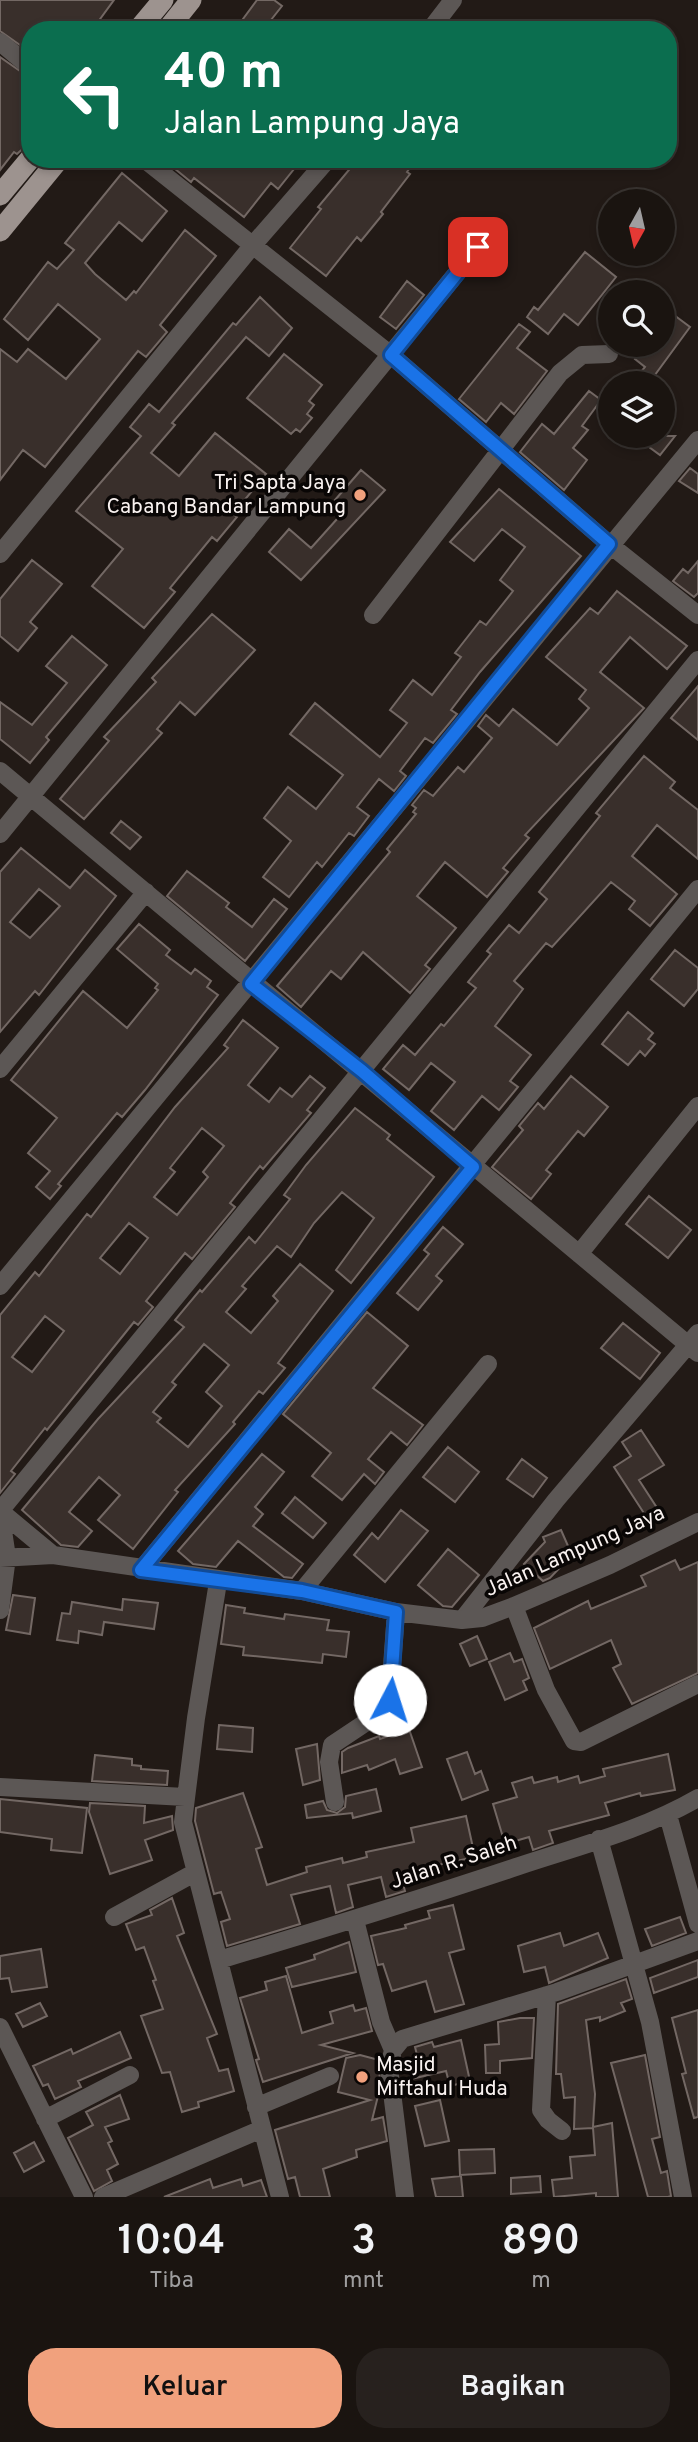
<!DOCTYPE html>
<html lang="id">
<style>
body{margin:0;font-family:Overpass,sans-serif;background:#27211e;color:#f1f3f6;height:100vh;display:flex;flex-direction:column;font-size:26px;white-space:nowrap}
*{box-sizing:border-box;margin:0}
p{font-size:23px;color:#9f9e9f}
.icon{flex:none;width:38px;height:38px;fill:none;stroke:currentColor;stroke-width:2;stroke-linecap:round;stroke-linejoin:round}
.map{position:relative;height:2197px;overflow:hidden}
.drawer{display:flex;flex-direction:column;background:#1a1410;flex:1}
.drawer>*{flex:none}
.guide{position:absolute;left:21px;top:21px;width:656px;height:147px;border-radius:28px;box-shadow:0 4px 10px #0003,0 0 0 2px #383330;background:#0b6e4f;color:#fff;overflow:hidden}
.needle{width:46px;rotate:188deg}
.fabs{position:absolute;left:598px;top:189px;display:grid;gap:14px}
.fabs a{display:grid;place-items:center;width:77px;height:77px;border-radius:50%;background:#1a1410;box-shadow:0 4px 10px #0003,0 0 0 2px #383330;font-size:35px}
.pin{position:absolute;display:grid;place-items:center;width:60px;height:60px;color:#fff;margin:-30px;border-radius:14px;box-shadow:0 4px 10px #0006}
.me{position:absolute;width:77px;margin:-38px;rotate:5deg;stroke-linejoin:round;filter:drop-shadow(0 0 5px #0008)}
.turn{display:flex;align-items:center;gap:24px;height:147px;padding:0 28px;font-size:32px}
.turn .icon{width:91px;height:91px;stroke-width:2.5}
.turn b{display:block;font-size:49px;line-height:60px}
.eta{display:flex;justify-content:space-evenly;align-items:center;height:119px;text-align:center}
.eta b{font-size:42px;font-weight:600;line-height:49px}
.action{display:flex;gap:14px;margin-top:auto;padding:14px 28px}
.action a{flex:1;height:80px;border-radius:28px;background:#f1a17d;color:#111;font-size:28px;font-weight:600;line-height:80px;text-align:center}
.action a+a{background:#27211e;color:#f1f3f6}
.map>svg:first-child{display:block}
.building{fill:#392f2b;stroke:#736864;stroke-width:2;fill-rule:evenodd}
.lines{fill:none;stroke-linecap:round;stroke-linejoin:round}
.minor{stroke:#5c5755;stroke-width:18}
.major{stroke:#9d938f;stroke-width:21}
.route-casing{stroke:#114b97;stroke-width:18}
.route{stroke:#1a73e8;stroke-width:12}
.poi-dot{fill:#f1a17d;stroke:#090605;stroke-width:2.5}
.labels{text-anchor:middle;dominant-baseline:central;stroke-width:7;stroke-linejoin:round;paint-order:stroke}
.poi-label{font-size:21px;fill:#f9f2f0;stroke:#090605;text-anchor:end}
.street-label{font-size:21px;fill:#f9f2f0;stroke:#090605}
</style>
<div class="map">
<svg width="698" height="2197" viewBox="0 0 698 2197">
<rect width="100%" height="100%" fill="#221a16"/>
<path class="building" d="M 0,0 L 114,0 L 92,30 L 30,30 L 30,52 L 0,31 Z
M 257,0 L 274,0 L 282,6 L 263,30 L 239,30 L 246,21 L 243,19 Z
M 0,57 L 30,78 L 30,142 L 17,154 L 14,152 L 0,170 Z
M 163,159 L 302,159 L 278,189 L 271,183 L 244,217 L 194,178 L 191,182 Z
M 358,159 L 416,159 L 407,172 L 410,174 L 381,212 L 383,214 L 361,241 L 357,237 L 326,276 L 290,248 L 321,209 L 318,207 Z
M 122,173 L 167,211 L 142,241 L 119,222 L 85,263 L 95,274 L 126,300 L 134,291 L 136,293 L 185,230 L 216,256 L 160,325 L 167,332 L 146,357 L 138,351 L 45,467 L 23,450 L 0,480 L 0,349 L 17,362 L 28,349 L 66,379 L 100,339 L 58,304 L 28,340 L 4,319 L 48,262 L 57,269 L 74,250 L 65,243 Z
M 585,252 L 616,277 L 578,325 L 564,314 L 548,334 L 527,317 L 534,307 L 538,310 Z
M 407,281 L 424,295 L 396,329 L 380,317 Z
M 260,297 L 292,328 L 269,356 L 246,337 L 172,423 L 175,425 L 151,453 L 179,476 L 215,433 L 266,474 L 233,514 L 237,517 L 217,541 L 212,537 L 170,588 L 175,592 L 144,628 L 92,586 L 123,549 L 76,511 L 141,436 L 130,427 L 149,404 L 159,412 L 233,323 L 236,325 Z
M 674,315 L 690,327 L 649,383 L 632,383 L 645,367 L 635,359 L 646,345 L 663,345 L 663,329 Z
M 519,324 L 530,332 L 517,348 L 547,371 L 514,414 L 501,403 L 486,422 L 459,399 Z
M 284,354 L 322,385 L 309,401 L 314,405 L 307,414 L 312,418 L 300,432 L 296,429 L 291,434 L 247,398 Z
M 589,391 L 601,400 L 582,426 L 588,430 L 573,448 L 587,460 L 564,490 L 520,452 L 542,424 L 554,434 Z
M 634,436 L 675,436 L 660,455 Z
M 690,468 L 698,474 L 698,493 L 679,481 Z
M 361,470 L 385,490 L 301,580 L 269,552 L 289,529 L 311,548 L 346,509 L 335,500 Z
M 499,489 L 581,556 L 480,672 L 451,710 L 457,714 L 433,743 L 425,738 L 400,771 L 406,776 L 394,791 L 379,779 L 357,807 L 369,816 L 354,836 L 349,833 L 322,867 L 317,862 L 289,897 L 263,877 L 291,841 L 264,818 L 288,787 L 316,809 L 343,775 L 290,734 L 315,703 L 380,757 L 407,723 L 390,710 L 413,680 L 432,695 L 461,657 L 455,653 L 480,621 L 486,625 L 513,591 L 500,580 L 525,547 L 502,529 L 474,561 L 450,542 Z
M 32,560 L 62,584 L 30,622 L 37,628 L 18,651 L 0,636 L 0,599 Z
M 698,561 L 698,593 L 694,597 L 673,581 L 683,569 L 688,573 Z
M 617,591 L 687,646 L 667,669 L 630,637 L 600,672 L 644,708 L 525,835 L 529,838 L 503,868 L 508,872 L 487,897 L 445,862 L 417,896 L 456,928 L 425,965 L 430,969 L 410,993 L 363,952 L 341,979 L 331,971 L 301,1007 L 277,986 L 390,852 L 387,849 L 416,814 L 413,812 L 416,808 L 412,805 L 424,790 L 433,796 L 458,767 L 464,772 L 492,738 L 478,726 L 486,715 L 499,726 L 513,709 L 557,745 L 589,708 L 579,699 L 586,690 L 546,657 L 590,608 L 598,614 Z
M 212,614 L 255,650 L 195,715 L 180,702 L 157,729 L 162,733 L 84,819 L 60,799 L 109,741 L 104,737 L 156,682 L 152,678 Z
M 72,636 L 107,665 L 46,737 L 49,740 L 30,763 L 0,739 L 0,702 L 32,725 L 67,683 L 46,666 Z
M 698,686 L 698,740 L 671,718 Z
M 644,756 L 675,782 L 670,788 L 698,810 L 698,859 L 657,825 L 632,856 L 677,894 L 650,926 L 629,909 L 635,901 L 611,882 L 552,947 L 546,943 L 514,981 L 523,989 L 495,1026 L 531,1055 L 510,1081 L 518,1087 L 499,1110 L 482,1096 L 454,1130 L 431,1111 L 455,1082 L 431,1063 L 409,1090 L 383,1069 L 403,1045 L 415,1055 L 441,1024 L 444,1026 L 476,988 L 468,982 L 491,954 L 487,951 L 509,925 L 519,933 L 547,899 L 539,892 L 600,816 L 596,813 Z
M 121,821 L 141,837 L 130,849 L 111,833 Z
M 21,848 L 70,888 L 85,870 L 116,896 L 39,995 L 35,991 L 0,1032 L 0,872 ZM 39,889 L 60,906 L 30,938 L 10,922 Z
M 187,871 L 229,903 L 226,907 L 252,927 L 274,899 L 287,909 L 245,961 L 167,896 Z
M 139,924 L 170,950 L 166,955 L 191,974 L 195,969 L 211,981 L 207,987 L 218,995 L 145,1090 L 122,1117 L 117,1113 L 58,1184 L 61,1186 L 50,1199 L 36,1187 L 50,1171 L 28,1153 L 57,1118 L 11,1080 L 83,991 L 127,1028 L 158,990 L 155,988 L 158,984 L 117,949 Z
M 675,950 L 698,968 L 698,989 L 684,1006 L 651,979 Z
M 628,1012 L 653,1033 L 648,1039 L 655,1044 L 645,1056 L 640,1051 L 628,1065 L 602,1044 Z
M 243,1020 L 278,1048 L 248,1085 L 269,1102 L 280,1088 L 292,1097 L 310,1076 L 325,1088 L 307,1110 L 311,1113 L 263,1169 L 260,1166 L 230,1203 L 235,1207 L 192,1259 L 185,1253 L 146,1301 L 153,1307 L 138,1325 L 134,1322 L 47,1430 L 45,1428 L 11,1471 L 15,1474 L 0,1493 L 0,1315 L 35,1272 L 39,1276 L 87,1214 L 91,1217 L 175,1107 L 228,1048 L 224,1045 ZM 202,1128 L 224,1146 L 203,1172 L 208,1177 L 177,1215 L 154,1197 L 175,1172 L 170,1168 ZM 129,1223 L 148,1238 L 120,1274 L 100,1258 ZM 45,1316 L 64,1331 L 32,1372 L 12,1357 Z
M 571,1076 L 608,1107 L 584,1136 L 578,1131 L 546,1170 L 551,1174 L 531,1199 L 492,1167 L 523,1130 L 519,1126 L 538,1103 L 544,1109 Z
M 355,1108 L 390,1135 L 387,1139 L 434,1177 L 351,1283 L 336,1270 L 374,1218 L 342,1192 L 314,1223 L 291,1257 L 277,1246 L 242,1286 L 246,1289 L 226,1312 L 251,1333 L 278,1301 L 273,1296 L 300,1264 L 333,1291 L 278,1363 L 285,1368 L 263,1394 L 259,1391 L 233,1422 L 235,1424 L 175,1490 L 178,1492 L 133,1549 L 98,1520 L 120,1495 L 99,1477 L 69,1512 L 92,1531 L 78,1547 L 61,1545 L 22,1510 L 98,1419 L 184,1327 L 175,1320 L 200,1290 L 202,1292 L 249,1237 L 255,1243 L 290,1199 L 284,1195 L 306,1165 ZM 204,1344 L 229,1365 L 206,1392 L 222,1406 L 188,1447 L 157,1422 L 161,1418 L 153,1412 L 176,1385 L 172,1382 Z
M 649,1196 L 691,1230 L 668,1258 L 626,1224 Z
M 443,1227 L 463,1244 L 436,1276 L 442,1281 L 418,1310 L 397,1293 L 429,1254 L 424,1250 Z
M 367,1312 L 408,1346 L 373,1388 L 423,1425 L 407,1445 L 391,1432 L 368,1459 L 384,1472 L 375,1484 L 364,1474 L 342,1500 L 312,1476 L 331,1453 L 283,1414 Z
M 623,1323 L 660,1353 L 640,1379 L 601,1348 Z
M 641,1430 L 664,1465 L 639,1480 L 661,1514 L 649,1521 L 614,1467 L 631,1456 L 622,1442 Z
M 448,1447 L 479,1472 L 455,1502 L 423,1477 Z
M 262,1454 L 284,1472 L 255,1507 L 263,1514 L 253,1526 L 303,1564 L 292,1578 L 284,1577 L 238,1541 L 216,1567 L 193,1564 L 178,1551 Z
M 522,1459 L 547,1478 L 533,1497 L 507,1479 Z
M 295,1497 L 326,1523 L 313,1538 L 282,1513 Z
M 401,1510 L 428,1531 L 385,1582 L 354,1555 L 372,1533 L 378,1539 Z
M 561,1530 L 572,1555 L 550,1578 L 543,1581 L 524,1564 L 545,1542 L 543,1537 Z
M 448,1549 L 479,1575 L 452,1607 L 443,1606 L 418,1585 Z
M 675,1560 L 680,1570 L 698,1562 L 698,1673 L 632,1704 L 613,1668 L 621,1664 L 611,1640 L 550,1669 L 534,1628 L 588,1601 L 591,1609 L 646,1586 L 641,1576 Z
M 13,1595 L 35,1598 L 30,1634 L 6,1630 Z
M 123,1599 L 158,1603 L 154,1629 L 104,1622 L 102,1635 L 79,1631 L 78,1643 L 57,1640 L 62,1613 L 70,1614 L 72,1602 L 122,1610 Z
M 226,1605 L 245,1608 L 244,1613 L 284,1619 L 285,1614 L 329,1620 L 327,1630 L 349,1632 L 346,1657 L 323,1654 L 322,1663 L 243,1655 L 244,1647 L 221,1644 Z
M 477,1636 L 487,1659 L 470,1666 L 460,1644 Z
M 510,1653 L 514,1662 L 522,1659 L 529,1678 L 523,1681 L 527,1690 L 505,1700 L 489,1662 Z
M 219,1725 L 253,1728 L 252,1752 L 217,1749 Z
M 409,1729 L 422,1767 L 400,1774 L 395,1759 L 369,1770 L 367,1765 L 342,1773 L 342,1752 L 348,1748 L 379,1736 L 380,1739 Z
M 317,1744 L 320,1780 L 303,1785 L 296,1749 Z
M 467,1752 L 475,1774 L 481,1771 L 488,1790 L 462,1800 L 447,1759 Z
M 668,1754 L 675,1790 L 641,1796 L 640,1793 L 605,1803 L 609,1815 L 549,1831 L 553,1843 L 533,1850 L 529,1837 L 505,1844 L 493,1804 L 517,1797 L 512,1783 L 532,1777 L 534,1783 L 557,1777 L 558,1782 L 578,1776 L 580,1783 L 605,1776 L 603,1769 Z
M 95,1755 L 132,1759 L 132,1765 L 141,1766 L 141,1769 L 168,1771 L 167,1785 L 92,1781 Z
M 376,1789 L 381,1811 L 353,1818 L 352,1813 L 307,1818 L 305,1805 L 323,1801 L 327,1810 L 337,1813 L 345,1807 L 346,1796 Z
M 243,1793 L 262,1847 L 256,1849 L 267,1885 L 307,1872 L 306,1867 L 342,1858 L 343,1863 L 367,1857 L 366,1852 L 414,1842 L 411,1828 L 466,1816 L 475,1857 L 400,1873 L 405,1891 L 386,1897 L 381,1877 L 348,1885 L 353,1907 L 336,1913 L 330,1886 L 291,1895 L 300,1924 L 227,1946 L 221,1922 L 230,1919 L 221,1892 L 214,1894 L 195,1821 L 196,1808 Z
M 0,1799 L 87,1808 L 82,1853 L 51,1850 L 52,1839 L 0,1832 Z
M 90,1803 L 145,1806 L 144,1823 L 172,1816 L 173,1830 L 145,1840 L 152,1860 L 110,1874 L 89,1812 Z
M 172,1898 L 184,1933 L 177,1936 L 217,2034 L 207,2038 L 219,2071 L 228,2069 L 234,2091 L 198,2102 L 199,2107 L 182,2112 L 170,2072 L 162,2073 L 141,2016 L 163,2009 L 153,1981 L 156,1980 L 144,1947 L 136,1950 L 126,1924 L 152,1915 L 150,1910 Z
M 453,1905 L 464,1949 L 449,1953 L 464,2004 L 435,2012 L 426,1981 L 392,1991 L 383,1964 L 378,1965 L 371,1936 L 406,1928 L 405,1925 L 430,1918 L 428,1911 Z
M 680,1917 L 686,1933 L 652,1946 L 645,1929 Z
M 560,1933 L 564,1946 L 598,1933 L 608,1958 L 549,1983 L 545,1967 L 524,1972 L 518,1946 Z
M 349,1942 L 356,1972 L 292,1987 L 286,1968 L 315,1959 L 314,1955 Z
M 41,1949 L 47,1987 L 12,1992 L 9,1978 L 0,1979 L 0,1956 Z
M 698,1960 L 698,1977 L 654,1993 L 650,1978 Z
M 286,1976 L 302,2033 L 333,2023 L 330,2012 L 353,2005 L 355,2011 L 366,2008 L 372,2031 L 321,2045 L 353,2053 L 263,2082 L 256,2060 L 259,2059 L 240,1998 L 267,1990 L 265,1982 Z
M 626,1979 L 632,1999 L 621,2003 L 625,2011 L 600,2021 L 600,2017 L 586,2020 L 595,2094 L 593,2127 L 612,2123 L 618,2197 L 596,2197 L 596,2193 L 554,2197 L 552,2180 L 572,2178 L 570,2157 L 595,2155 L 593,2128 L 574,2129 L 575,2097 L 564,2098 L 561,2074 L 556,2074 L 558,2004 Z
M 40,2003 L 47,2016 L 23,2027 L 16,2014 Z
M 698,2010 L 698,2117 L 694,2118 L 682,2074 L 686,2073 L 672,2018 Z
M 520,2018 L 534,2018 L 532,2058 L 500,2061 L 500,2073 L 486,2073 L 485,2045 L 499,2044 L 498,2022 Z
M 120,2032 L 131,2058 L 78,2081 L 81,2087 L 55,2099 L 48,2084 L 43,2086 L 33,2066 L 71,2049 L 73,2054 Z
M 461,2040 L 470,2081 L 450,2086 L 446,2071 L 411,2079 L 407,2062 L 418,2059 L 415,2047 L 432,2042 L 434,2047 Z
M 360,2055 L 379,2060 L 380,2088 L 372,2120 L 383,2117 L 387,2141 L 356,2150 L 357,2157 L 323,2169 L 330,2197 L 300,2197 L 295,2177 L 288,2179 L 275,2130 L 370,2100 L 338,2092 L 346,2058 Z
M 645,2055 L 660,2137 L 652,2139 L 661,2173 L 667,2171 L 671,2196 L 668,2197 L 648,2197 L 611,2063 Z
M 120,2095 L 129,2119 L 105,2127 L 112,2141 L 108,2143 L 118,2164 L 107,2170 L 112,2181 L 94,2191 L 68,2138 L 93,2125 L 86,2112 Z
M 440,2100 L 449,2141 L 425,2146 L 415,2106 Z
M 34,2142 L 44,2161 L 24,2172 L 14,2153 Z
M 494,2149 L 495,2173 L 460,2175 L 459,2150 Z
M 461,2176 L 463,2197 L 436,2197 L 432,2179 Z
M 540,2176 L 541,2192 L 511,2194 L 511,2178 Z
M 210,2179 L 213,2188 L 241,2179 L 243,2186 L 261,2180 L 267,2197 L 164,2197 Z"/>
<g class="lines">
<path class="minor" d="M 430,30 L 453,0
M 0,42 L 30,67
M 144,159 L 391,355 L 609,544 L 698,615
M 0,554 L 253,245 L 328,159
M 373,615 L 560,373 L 582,355 L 609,354
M 0,771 L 698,1353
M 0,834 L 478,247
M 0,1069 L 146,892
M 579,1254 L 698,1106
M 0,1286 L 698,440
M 0,1511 L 53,1555
M 0,1558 L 53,1555 L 302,1591 L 396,1612 L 462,1620 L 482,1618 L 514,1606 L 610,1565 L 698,1522
M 141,1570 L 698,889
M 218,1582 L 196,1718 L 183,1822 L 280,2197
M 302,1591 L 488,1364
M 514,1606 L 546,1690 L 574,1741 L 581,1742 L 698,1684
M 0,1610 L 7,1557 L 0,1511 L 698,660
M 462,1620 L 556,1500 L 698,1333
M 0,1787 L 185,1797
M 335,1802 L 329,1762 L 332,1745 L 389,1707 L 396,1612
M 668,1815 L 698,1924
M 599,1839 L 650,2022 L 683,2197
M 114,1917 L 196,1872
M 355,1920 L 381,2022 L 393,2050
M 219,1960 C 320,1930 420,1899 519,1866 C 579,1846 643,1830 698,1798
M 547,1995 L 541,2110 L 548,2120 L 562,2131
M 0,2027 L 84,2197
M 256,2107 L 330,2076
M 45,2119 L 130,2075
M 103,2197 L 262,2129
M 405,2197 L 389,2068 L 393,2050 L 402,2039 L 557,1992 L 698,1941"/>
<path class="major" d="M 138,30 L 163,0
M 167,30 L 191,0
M 0,195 L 30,159
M 0,231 L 59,159"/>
</g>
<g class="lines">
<g class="route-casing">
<path id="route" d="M 390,1700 L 396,1612 L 302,1591 L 141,1570 L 473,1167 L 362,1071 L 251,984 L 609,544 L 391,355 L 478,247"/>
</g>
<use href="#route" class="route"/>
</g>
<g class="poi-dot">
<circle cx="360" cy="495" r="7"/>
<circle cx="362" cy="2077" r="7"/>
</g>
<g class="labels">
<g class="poi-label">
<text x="346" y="483">Tri Sapta Jaya<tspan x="346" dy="24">Cabang Bandar Lampung</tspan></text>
<text x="376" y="2065" text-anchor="start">Masjid<tspan x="376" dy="24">Miftahul Huda</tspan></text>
</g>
<g class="street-label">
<text transform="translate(575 1552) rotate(-24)">Jalan Lampung Jaya</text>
<text transform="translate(454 1863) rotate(-18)">Jalan R. Saleh</text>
</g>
</g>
</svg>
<div class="fabs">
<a><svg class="needle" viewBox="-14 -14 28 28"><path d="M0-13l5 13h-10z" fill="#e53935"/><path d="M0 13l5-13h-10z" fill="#9f9e9f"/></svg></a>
<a><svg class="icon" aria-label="search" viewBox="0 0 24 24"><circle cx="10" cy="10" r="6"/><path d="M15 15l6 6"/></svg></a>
<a><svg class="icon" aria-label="layers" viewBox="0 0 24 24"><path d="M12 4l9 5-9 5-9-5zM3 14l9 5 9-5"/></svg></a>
</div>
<div class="pin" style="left:478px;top:247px;background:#d93025"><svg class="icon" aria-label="arrive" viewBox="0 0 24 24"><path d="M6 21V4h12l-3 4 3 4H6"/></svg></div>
<svg class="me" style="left:390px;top:1700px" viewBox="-20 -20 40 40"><circle r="19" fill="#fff"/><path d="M0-13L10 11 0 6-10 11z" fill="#1a73e8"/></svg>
<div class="guide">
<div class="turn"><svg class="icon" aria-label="left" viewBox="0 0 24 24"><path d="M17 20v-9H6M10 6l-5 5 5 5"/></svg><div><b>40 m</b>Jalan Lampung Jaya</div></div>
</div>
</div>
<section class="drawer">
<div class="eta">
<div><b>10:04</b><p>Tiba</p></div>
<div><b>3</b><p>mnt</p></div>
<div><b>890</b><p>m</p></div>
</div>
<div class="action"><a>Keluar</a><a>Bagikan</a></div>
</section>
